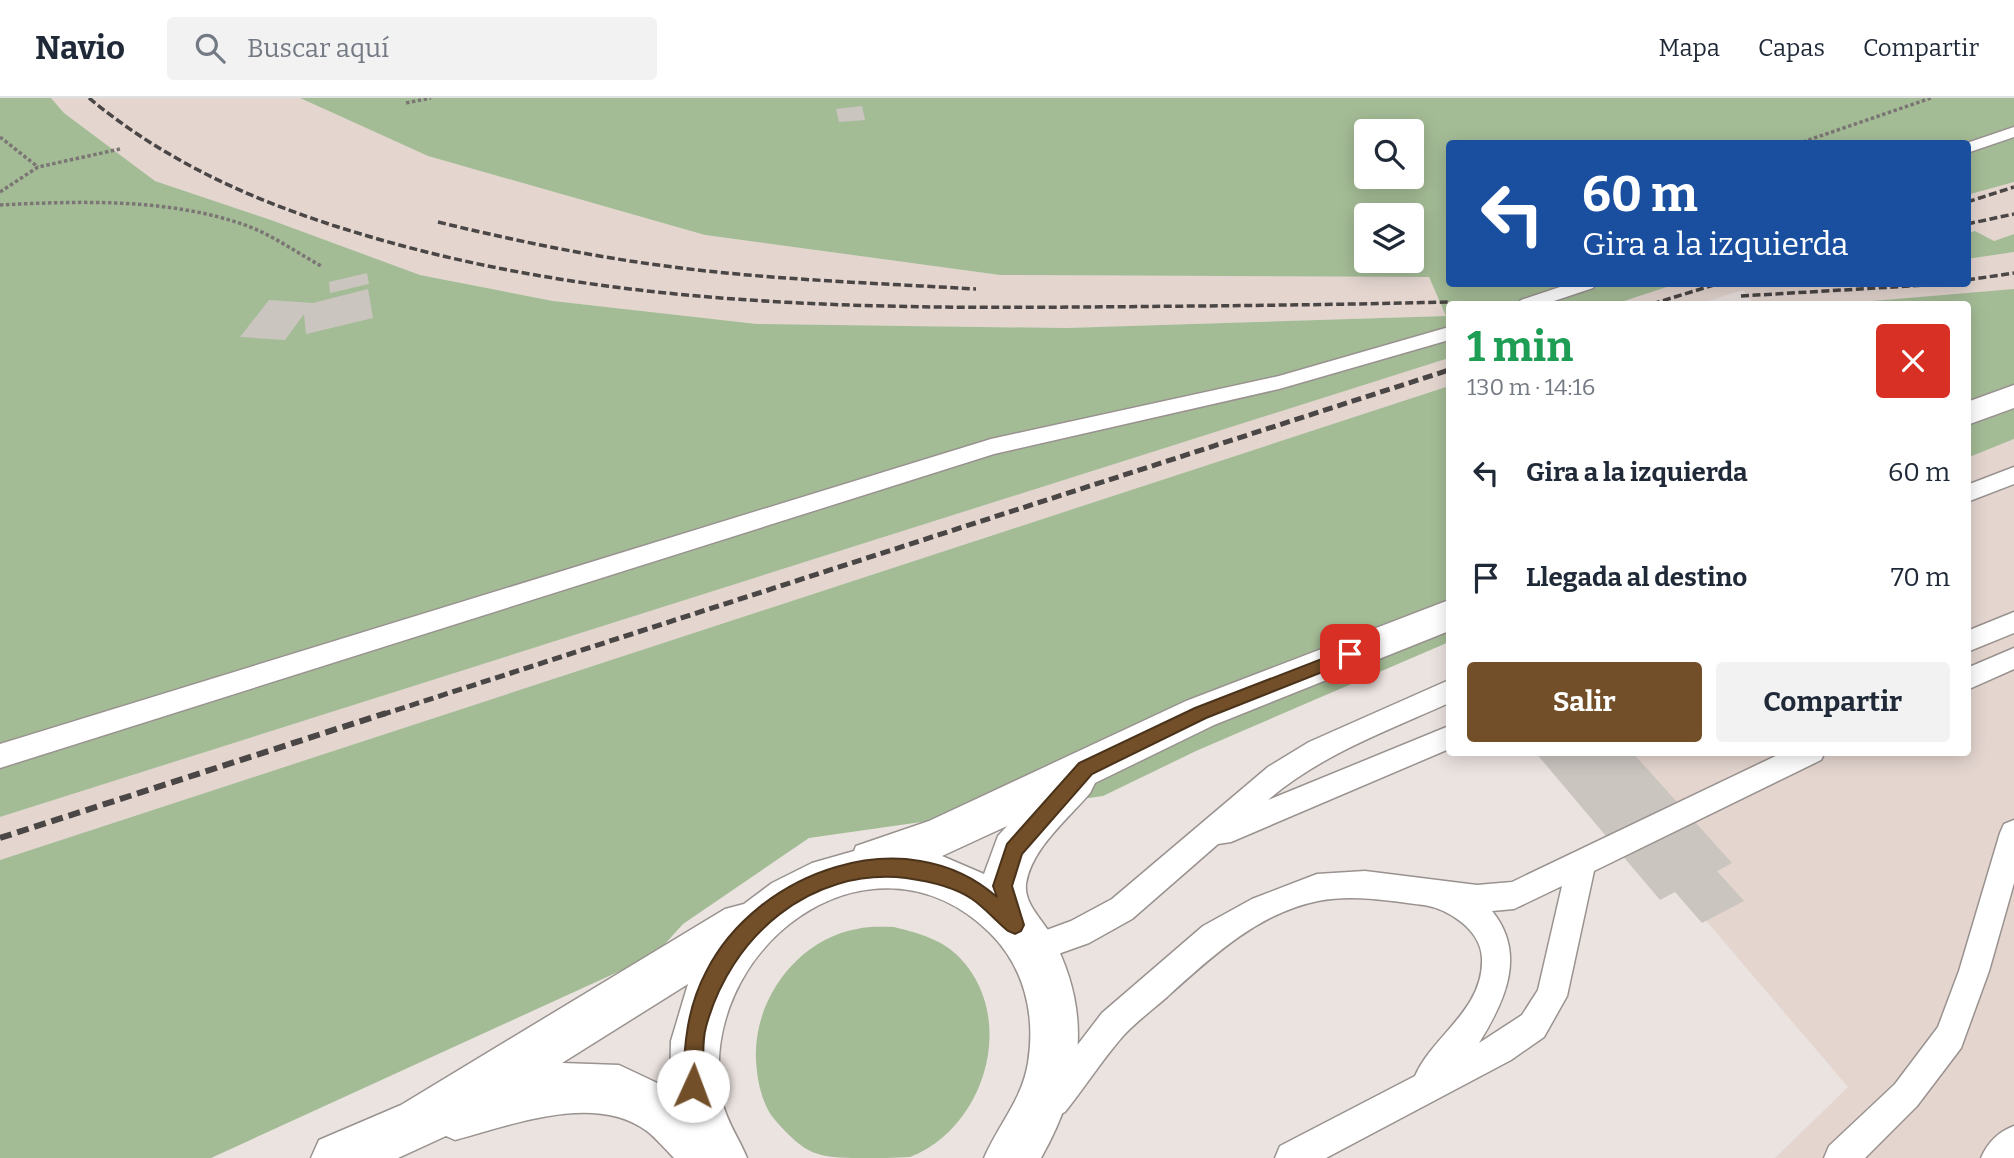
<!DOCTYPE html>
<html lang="es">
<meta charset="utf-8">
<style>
body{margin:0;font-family:Bitter,serif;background:#f2f2f3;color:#1f2937;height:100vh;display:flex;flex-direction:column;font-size:26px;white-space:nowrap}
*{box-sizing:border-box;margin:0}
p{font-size:23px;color:#747a83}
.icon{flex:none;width:38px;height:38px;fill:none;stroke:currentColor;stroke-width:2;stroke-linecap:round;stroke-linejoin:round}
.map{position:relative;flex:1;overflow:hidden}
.details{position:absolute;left:1446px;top:203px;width:525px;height:455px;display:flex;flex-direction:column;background:#fff;border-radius:7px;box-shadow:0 4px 18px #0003}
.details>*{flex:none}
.hud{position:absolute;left:1446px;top:42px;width:525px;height:147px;border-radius:7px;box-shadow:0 4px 18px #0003;background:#1a4fa0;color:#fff;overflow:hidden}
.fabs{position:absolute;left:1354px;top:21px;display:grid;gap:14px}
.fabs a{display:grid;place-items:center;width:70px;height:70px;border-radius:7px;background:#fff;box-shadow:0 4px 18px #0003;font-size:35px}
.pin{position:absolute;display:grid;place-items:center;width:60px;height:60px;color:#fff;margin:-30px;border-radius:14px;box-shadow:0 4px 10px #0006}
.me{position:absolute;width:77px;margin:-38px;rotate:2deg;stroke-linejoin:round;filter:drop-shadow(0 0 5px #0008)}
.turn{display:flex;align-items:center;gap:24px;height:147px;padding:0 21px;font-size:32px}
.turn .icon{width:91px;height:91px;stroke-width:2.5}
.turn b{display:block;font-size:49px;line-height:60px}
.round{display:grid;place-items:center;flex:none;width:74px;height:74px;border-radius:7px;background:#f2f2f3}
.headline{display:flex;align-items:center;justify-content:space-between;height:119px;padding:0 21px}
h1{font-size:42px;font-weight:700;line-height:52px;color:#1e9e55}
.button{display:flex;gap:14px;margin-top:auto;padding:14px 21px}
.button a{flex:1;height:80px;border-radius:7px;background:#724f28;color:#fff;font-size:28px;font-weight:700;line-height:80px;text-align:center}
.button a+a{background:#f2f2f3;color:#1f2937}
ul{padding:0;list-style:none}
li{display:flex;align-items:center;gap:21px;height:105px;padding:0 21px}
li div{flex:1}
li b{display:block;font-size:26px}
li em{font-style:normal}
header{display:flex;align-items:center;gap:42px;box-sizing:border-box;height:98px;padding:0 35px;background:#fff;border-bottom:2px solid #e0e1e3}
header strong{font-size:33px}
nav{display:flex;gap:38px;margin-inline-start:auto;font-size:24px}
.search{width:490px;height:63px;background:#f2f2f3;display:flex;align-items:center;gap:18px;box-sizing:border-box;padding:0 24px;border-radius:7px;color:#747a83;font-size:26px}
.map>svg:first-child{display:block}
.built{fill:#e4d5cf}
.green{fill:#a4bc96;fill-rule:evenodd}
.building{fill:#cbc5c0}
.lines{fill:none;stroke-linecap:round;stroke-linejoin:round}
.service-casing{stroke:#99928f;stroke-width:3}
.minor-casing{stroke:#99928f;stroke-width:3}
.path{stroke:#7b7674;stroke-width:3.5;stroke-dasharray:3.5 2.5;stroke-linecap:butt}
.service{fill:#fff;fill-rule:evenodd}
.minor{fill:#fff;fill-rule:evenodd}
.rail-far2{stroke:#4a4645;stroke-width:3.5;stroke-dasharray:8 3.5;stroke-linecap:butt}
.rail-far1{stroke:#4a4645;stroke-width:5;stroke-dasharray:10 5;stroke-linecap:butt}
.rail{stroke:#4a4645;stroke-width:6;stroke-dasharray:12 6;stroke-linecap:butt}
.route{fill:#724f28;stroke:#4a331a;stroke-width:2}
</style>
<header>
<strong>Navio</strong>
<div class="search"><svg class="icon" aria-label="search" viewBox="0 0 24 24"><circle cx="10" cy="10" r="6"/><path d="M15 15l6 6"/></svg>Buscar aquí</div>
<nav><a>Mapa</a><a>Capas</a><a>Compartir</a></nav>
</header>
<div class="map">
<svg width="2014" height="1060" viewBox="0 0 2014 1060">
<rect width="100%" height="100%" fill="#ebe3e0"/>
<path class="built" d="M 51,0 L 300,0 L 428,58 L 705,137 L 1000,177 L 1429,179 L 1446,218 L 1066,230 L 757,226 L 553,203 L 420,177 L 271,122 L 155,83 L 64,15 Z
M 2014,84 L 2014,136 L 1994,143 L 1975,133 L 1967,135 L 1967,97 Z
M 2014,154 L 2014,191 L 1992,195 L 1837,206 L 1754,206 L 1743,192 L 1698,206 L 1615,206 L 1676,186 L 1967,186 L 1967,161 Z
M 1449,260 L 1449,288 L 0,762 L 0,719 Z
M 2014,341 L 2014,1060 L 1775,1060 L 1848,989 L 1563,655 L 1967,654 L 1967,360 Z"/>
<path class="green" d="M 0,0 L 51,0 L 64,15 L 155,83 L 271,122 L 420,177 L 553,203 L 757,226 L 1066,230 L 1446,218 L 1429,179 L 1000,177 L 705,137 L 428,58 L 300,0 L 2014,0 L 2014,84 L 1967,97 L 1967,46 L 1449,46 L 1449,186 L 1676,186 L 1615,206 L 1449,206 L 1449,260 L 0,719 ZM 1367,33 L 1412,33 L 1412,79 L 1367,79 ZM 1367,117 L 1412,117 L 1412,163 L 1367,163 Z
M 1975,133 L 1994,143 L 2014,136 L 2014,154 L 1967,161 L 1967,135 Z
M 2014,191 L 2014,341 L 1967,360 L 1967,206 L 1837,206 Z
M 1449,288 L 1449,544 L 1196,653 L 1103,698 L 809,740 L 683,826 L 655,857 L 211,1060 L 0,1060 L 0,762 Z
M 894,829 C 918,835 942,841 960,860 C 1018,921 985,1030 910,1059 C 896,1060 876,1060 862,1060 C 816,1060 806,1057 775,1022 C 762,1007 757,982 756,962 C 753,903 796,842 857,831 C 869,828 882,829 894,829 Z"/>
<path class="building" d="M 862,8 L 865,22 L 839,24 L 836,11 Z
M 367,175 L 369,186 L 330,195 L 329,184 Z
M 368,191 L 373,220 L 306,236 L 304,216 L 285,242 L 240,239 L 269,202 L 313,205 Z
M 1535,654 L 1632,654 L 1732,765 L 1717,773 L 1744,803 L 1702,825 L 1675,794 L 1660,802 Z"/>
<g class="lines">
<g class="service-casing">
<path id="service" d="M 2014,29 L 2014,39 L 1967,55 L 1967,46 L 1964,46 Z
M 1569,186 L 1595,186 L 1593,190 L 1545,206 L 1518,206 L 1521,202 Z
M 1449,229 L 1449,242 L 1279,291 L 994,356 L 0,670 L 0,646 L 991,341 L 1279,278 Z
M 2014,369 L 2014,386 L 1967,404 L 1967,387 Z
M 2014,514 L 2014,535 L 1967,554 L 1967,533 Z
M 2014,550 L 2014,571 L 1967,592 L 1967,570 Z
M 1449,582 L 1449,605 C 1387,633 1320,657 1268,702 L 1449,628 L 1449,651 L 1231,744 L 1218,746 L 1132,821 L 1089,845 L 1033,865 L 1022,861 L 1018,851 L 1022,841 L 1071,823 L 1112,801 L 1268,669 L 1309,644 Z
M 1784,654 L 1825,654 L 1821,662 L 1594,773 L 1567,898 L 1544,939 L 1511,962 L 1326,1060 L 1275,1060 L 1280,1048 L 1415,978 C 1432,938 1484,912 1482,860 C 1481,832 1449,811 1424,807 C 1389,803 1354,796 1318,803 C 1258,815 1210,860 1167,899 C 1152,912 1136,924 1123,938 C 1102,962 1085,989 1065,1014 L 1054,1019 L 1043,1014 L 1038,1003 L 1043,992 L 1102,915 L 1203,828 L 1252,801 L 1317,776 L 1365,773 L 1477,787 L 1512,784 ZM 1562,788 L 1538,892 L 1522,917 L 1479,945 C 1505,903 1527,856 1492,813 L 1514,811 Z
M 2014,722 L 2014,785 L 1989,873 L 1961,950 L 1917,1008 L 1865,1060 L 1824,1060 L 1829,1048 L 1895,986 L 1938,929 L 1959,873 L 2000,735 L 2004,726 Z
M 2014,1028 L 2014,1060 L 1981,1060 C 1988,1044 1998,1034 2014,1028 Z"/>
</g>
<g class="minor-casing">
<path id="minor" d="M 2014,287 L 2014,310 L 1967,327 L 1967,304 Z
M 1449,502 L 1449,533 L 1214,627 L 1095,685 L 1090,695 C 1068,721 1031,751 1026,786 C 1024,806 1042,821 1051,837 C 1093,914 1083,986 1041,1060 L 984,1060 C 998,1027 1022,1002 1028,965 C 1036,916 1024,868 989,834 C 869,718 693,853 722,1002 C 726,1023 739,1040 747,1060 L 674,1060 C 665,1051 657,1041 647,1033 C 594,994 512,1027 455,1042 L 446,1038 L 398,1060 L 311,1060 L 319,1042 L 401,1007 L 725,811 L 744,806 L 772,785 L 812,765 L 854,753 L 856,748 L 929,723 L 1186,603 ZM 1007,728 L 998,738 L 984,776 L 942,758 ZM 688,886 L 671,943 L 670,991 L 619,967 L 562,965 Z"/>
</g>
<path class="path" d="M 406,5 L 431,0
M 0,39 L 38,69
M 1797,46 L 1931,0
M 0,94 L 38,69 L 120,51
M 0,107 C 78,103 166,100 242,126 C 270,135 297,155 323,169"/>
<use href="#service" class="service"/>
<use href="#minor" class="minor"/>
<path class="rail-far2" d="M 89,0 C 172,69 268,109 371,139 C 603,207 844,211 1084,209 C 1206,208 1328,207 1450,204
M 1967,104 L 2014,89
M 438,124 C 516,143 594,159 673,169 C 774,182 875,185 976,191
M 1967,126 L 2014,116
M 1967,182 L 2014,175
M 1741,198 L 1944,186
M 1652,206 L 1717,186"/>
<path class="rail-far1" d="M 381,617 L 1449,272"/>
<path class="rail" d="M 0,740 L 386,615"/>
</g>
<path class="route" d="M 1350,550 L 1355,552 L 1355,561 L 1206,620 L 1092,676 L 1022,756 L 1012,788 L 1024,827 L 1021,833 L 1015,836 L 1008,833 C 996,823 985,810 972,801 C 953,788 928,783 906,780 C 810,769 730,839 706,929 C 701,947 704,969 704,988 L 701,995 L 693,998 L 686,995 L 683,988 C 684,947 687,910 706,874 C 756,774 906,719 997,799 L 993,788 L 1007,746 L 1079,665 L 1195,610 Z"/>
</svg>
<div class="fabs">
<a><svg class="icon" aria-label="search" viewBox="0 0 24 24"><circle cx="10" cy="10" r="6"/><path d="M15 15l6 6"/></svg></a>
<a><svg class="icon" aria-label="layers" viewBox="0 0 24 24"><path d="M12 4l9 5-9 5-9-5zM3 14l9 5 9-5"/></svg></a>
</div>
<div class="pin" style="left:1350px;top:556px;background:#d93025"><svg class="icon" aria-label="arrive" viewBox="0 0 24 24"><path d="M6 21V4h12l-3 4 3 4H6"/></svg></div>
<svg class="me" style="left:693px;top:988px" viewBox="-20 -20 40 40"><circle r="19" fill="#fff"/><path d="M0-13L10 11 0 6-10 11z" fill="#724f28"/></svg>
<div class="hud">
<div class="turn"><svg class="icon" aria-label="left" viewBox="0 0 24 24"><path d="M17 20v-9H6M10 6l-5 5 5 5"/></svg><div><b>60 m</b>Gira a la izquierda</div></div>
</div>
<section class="details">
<div class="headline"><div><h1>1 min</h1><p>130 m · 14:16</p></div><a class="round" style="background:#d93025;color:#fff"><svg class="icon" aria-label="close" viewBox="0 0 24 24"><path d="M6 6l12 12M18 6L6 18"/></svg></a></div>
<ul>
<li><svg class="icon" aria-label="left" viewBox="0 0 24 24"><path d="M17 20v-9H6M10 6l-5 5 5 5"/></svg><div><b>Gira a la izquierda</b></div><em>60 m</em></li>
<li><svg class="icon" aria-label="arrive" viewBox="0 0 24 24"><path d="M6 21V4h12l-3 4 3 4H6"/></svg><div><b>Llegada al destino</b></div><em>70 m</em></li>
</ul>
<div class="button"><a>Salir</a><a>Compartir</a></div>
</section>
</div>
